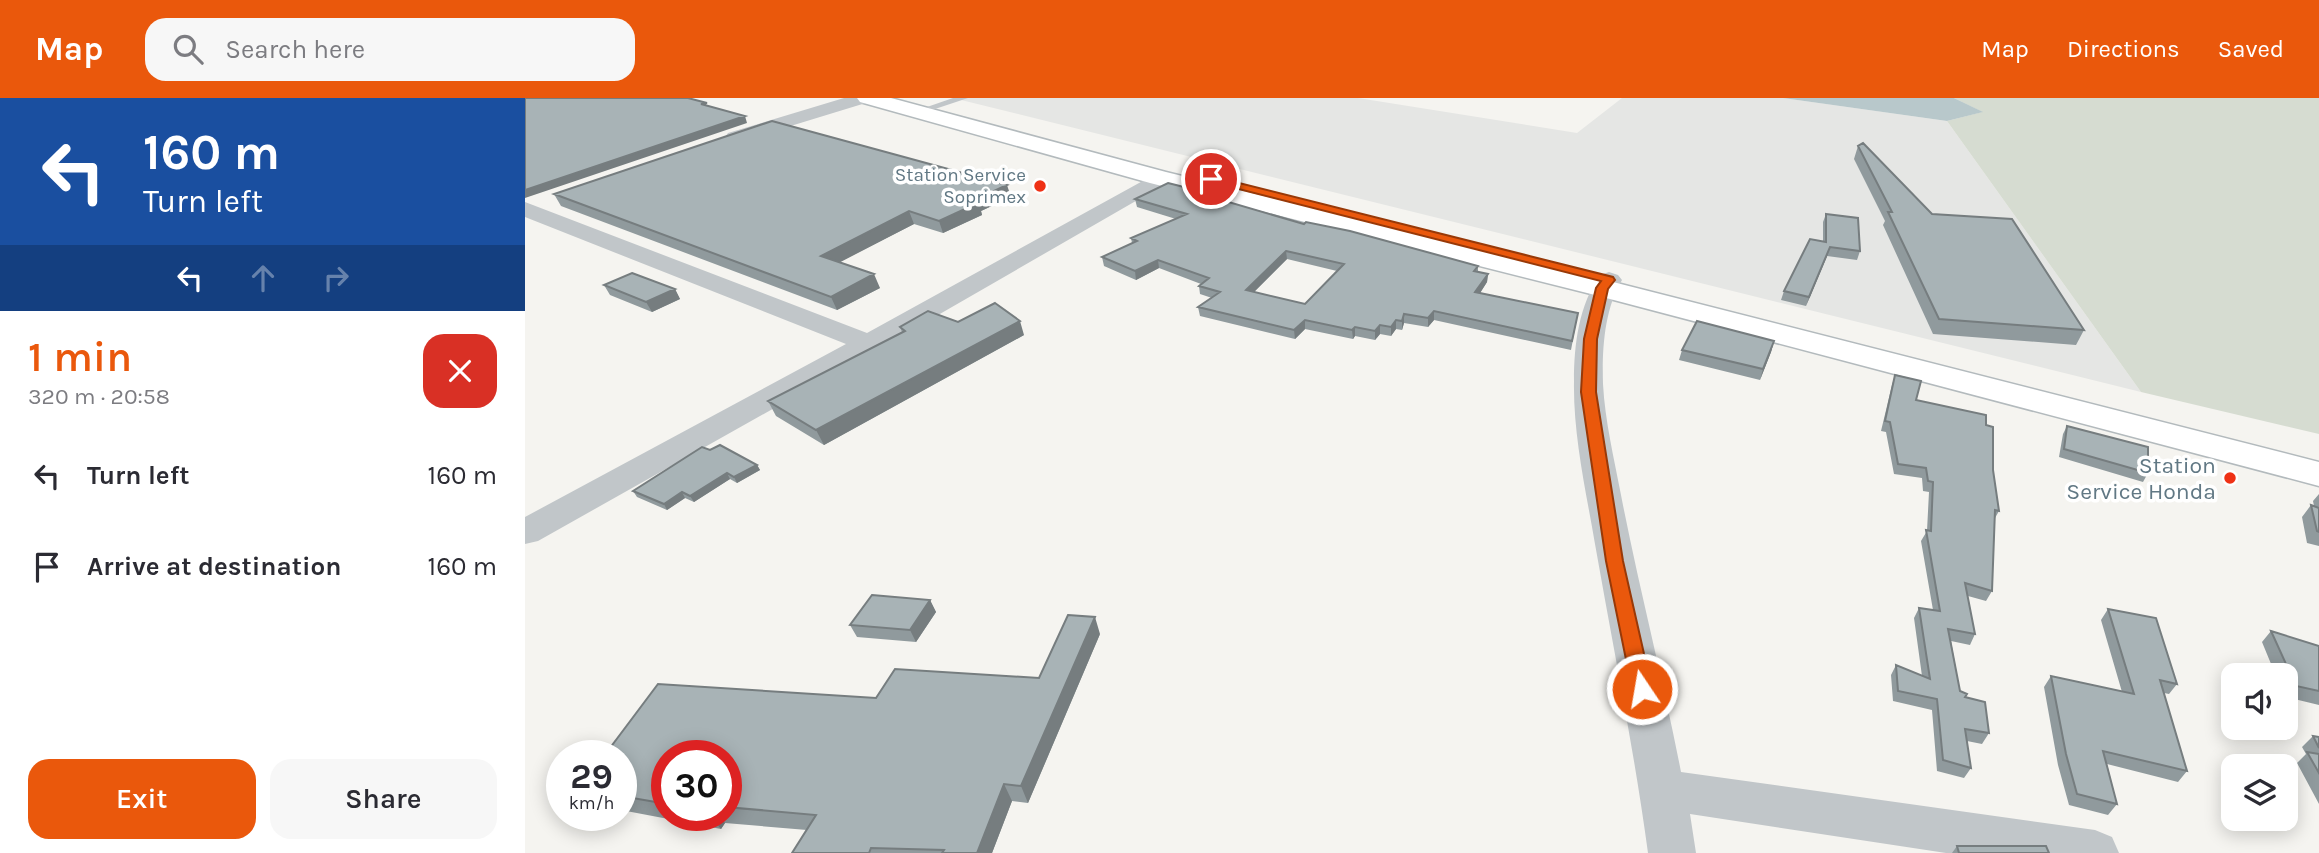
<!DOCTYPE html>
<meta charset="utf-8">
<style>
body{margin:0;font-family:Karla,sans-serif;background:#f7f7f7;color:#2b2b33;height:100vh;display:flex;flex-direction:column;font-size:26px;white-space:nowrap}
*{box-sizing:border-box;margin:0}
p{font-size:23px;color:#7c7c81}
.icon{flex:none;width:38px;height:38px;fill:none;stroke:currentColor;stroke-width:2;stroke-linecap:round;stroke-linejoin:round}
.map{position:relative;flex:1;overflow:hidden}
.drawer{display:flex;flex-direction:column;background:#fff;width:525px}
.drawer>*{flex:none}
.banner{background:#1a4fa0;color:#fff;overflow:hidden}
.controls{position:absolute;left:1696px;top:565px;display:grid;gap:14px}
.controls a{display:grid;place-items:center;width:77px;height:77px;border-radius:14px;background:#fff;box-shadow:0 4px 18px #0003;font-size:35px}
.speed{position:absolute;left:21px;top:642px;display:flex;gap:14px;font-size:35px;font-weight:700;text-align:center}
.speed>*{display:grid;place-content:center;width:91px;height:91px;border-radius:50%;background:#fff;box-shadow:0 4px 18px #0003;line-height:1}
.speed small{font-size:18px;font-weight:400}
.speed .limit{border:10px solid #d22;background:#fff;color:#111}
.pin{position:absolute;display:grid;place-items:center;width:60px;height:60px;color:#fff;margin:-30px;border:4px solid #fff;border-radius:50%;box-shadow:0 2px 7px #0007}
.me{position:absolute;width:77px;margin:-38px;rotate:348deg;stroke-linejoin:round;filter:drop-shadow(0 0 5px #0008)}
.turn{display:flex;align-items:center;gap:24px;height:147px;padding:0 28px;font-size:32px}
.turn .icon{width:91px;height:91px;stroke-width:2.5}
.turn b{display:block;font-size:49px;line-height:60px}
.lanes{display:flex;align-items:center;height:66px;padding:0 28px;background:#0003;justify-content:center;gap:35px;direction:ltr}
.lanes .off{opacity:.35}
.round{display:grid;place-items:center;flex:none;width:74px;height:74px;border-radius:21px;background:#f7f7f7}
.overview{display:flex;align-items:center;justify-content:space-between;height:119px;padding:0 28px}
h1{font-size:42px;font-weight:600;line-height:52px;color:#ea580c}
.primary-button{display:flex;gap:14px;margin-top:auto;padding:14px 28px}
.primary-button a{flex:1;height:80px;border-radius:21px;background:#ea580c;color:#fff;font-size:28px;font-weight:600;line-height:80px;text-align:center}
.primary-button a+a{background:#f7f7f7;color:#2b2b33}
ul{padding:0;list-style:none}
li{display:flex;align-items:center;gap:21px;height:91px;padding:0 28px}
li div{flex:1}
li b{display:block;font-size:26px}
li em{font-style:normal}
header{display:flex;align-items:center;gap:42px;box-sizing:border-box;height:98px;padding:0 35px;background:#ea580c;color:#fff}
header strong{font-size:33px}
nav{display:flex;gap:38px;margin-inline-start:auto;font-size:24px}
.search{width:490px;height:63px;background:#f7f7f7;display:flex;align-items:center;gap:18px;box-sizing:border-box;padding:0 24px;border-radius:21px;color:#7c7c81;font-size:26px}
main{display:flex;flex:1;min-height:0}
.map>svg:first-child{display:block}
.built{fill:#e5e6e4}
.green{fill:#d6dcd1}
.water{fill:#b8c8cb}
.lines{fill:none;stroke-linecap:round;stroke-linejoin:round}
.secondary-casing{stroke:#b3babd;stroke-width:3}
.lane{fill:#c1c6c9;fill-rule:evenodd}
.street{fill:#c1c6c9;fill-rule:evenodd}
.secondary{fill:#fff;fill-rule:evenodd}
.wall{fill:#909a9d;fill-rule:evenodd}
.shaded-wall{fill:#767d7f}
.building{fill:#a8b3b6;stroke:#767d7f;stroke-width:2;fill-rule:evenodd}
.route{fill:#ea580c;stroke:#983908;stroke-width:2}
.poi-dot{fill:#ef3115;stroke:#fff;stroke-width:2.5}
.labels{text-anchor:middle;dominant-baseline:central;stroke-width:7;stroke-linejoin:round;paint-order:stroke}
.far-poi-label{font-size:19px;fill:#617884;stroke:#fff;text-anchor:end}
.poi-label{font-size:23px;fill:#617884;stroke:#fff;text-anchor:end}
</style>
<header>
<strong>Map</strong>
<div class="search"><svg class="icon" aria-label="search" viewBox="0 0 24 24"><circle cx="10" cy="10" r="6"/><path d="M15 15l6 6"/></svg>Search here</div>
<nav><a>Map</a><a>Directions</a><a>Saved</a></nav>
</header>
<main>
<section class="drawer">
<div class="banner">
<div class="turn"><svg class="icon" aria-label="left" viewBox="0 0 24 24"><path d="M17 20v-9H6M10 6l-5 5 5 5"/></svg><div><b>160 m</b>Turn left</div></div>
<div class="lanes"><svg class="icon" aria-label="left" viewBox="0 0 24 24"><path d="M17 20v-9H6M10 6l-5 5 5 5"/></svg><svg class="icon off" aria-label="ahead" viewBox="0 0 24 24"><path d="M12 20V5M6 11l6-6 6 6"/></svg><svg class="icon off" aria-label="right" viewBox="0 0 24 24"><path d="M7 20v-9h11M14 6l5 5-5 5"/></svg></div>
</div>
<div class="overview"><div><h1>1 min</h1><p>320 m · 20:58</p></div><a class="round" style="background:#d93025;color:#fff"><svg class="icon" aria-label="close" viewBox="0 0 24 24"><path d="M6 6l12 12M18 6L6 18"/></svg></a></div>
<ul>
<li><svg class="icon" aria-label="left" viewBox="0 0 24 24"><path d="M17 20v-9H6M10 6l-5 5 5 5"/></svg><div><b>Turn left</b></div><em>160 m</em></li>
<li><svg class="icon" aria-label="arrive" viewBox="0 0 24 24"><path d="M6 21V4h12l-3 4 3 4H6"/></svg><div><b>Arrive at destination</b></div><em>160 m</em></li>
</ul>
<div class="primary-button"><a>Exit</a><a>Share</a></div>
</section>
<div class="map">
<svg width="1794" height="755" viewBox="0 0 1794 755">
<rect width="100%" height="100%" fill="#f5f4f0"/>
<path class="built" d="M 428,0 L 833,0 L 1052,35 L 1097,0 L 1258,0 L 1422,23 L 1616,294 Z"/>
<path class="green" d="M 1429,0 L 1794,0 L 1794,336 L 1616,294 L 1422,23 L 1457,14 Z"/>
<path class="water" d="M 1258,0 L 1429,0 L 1458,14 L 1422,23 Z"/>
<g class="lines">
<g class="secondary-casing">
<path id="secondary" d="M 332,0 L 366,0 L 641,74 L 1088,184 L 1794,364 L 1794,388 L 1066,196 L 625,85 L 335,4 Z"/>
</g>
<path class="lane" d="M 428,0 L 443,0 L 407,12 L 402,9 Z"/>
<path class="street" d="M 319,0 L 347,0 L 344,4 L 217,43 L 203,43 L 200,39 L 203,35 Z
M 634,74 L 642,75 L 645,80 L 642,85 L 354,251 L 13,443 L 0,446 L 0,419 L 321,246 L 0,119 L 0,104 L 342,235 Z
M 1084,174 L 1093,177 L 1097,182 C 1079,212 1077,252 1078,286 C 1080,323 1089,360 1096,397 C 1114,490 1138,581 1156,674 L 1570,732 L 1587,739 L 1594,755 L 1421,755 L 1165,716 L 1171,755 L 1123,755 C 1109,651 1088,549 1070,446 C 1061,393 1048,337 1049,283 C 1049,246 1054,207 1075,177 Z"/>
<use href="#secondary" class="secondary"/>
</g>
<path class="wall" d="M 1333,48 L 1407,116 L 1559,232 L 1551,247 L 1408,236 L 1358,127 L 1360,123 L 1329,61 Z
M 29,96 L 486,99 L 456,113 L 457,117 L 418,135 L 389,126 L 314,164 L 355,190 L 312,212 L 36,108 Z
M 687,96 L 687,99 L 779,126 L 953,168 L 953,174 L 963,176 L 962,184 L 955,195 L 1053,215 L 1046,252 L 909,222 L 903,229 L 879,225 L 877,232 L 871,231 L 866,238 L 855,236 L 850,242 L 830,238 L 828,241 L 780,231 L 770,241 L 675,218 L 673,209 L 687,200 L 675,196 L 674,188 L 676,186 L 634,170 L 611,182 L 579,168 L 577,159 L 607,145 L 606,140 L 651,121 L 612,109 L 610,101 ZM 762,161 L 812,173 L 780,206 L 729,194 Z
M 1301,116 L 1335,153 L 1332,162 L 1302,158 L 1281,208 L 1256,202 L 1259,193 L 1298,143 L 1298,124 Z
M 79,187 L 150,191 L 155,201 L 127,214 L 85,197 Z
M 375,229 L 499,237 L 299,347 L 251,318 L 243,303 L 377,234 Z
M 1249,243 L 1246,254 L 1235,282 L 1154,262 L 1157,252 Z
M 1370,277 L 1391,302 L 1461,327 L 1474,413 L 1470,420 L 1467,493 L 1461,503 L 1443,498 L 1450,536 L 1445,547 L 1426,543 L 1435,593 L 1464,635 L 1457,646 L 1442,643 L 1446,670 L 1439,680 L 1412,673 L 1407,612 L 1368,603 L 1366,577 L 1371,567 L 1397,578 L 1389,520 L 1394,510 L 1408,512 L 1396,443 L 1402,433 L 1404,394 L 1398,393 L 1397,380 L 1369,376 L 1361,334 L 1356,333 L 1367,287 Z
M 1542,328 L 1623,375 L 1618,384 L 1534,359 L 1538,336 Z
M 232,367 L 235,372 L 212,385 L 205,381 L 169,404 L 160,400 L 142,412 L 112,399 L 108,393 Z
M 1794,396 L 1794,448 L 1782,445 L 1777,419 L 1786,407 L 1789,408 L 1788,403 Z
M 405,502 L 411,514 L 391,544 L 332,539 L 325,527 Z
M 1583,511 L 1652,586 L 1644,596 L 1639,595 L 1662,673 L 1653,684 L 1582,666 L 1592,706 L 1583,717 L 1544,707 L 1533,667 L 1519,589 L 1526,578 L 1597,594 L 1576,522 Z
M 1746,533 L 1794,548 L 1794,607 L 1761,599 L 1760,578 L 1751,578 L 1737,544 Z
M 575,536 L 503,705 L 487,703 L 467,755 L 267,755 L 282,732 L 200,725 L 196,731 L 96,712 L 96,658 L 351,600 L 514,580 ZM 142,658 L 201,658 L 201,718 L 142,718 Z
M 1788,638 L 1794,639 L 1794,706 L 1772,665 L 1781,656 L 1777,649 Z
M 1432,748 L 1524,755 L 1427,755 Z"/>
<path class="shaded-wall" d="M 220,18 L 222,25 L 0,100 L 0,92 Z
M 482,87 L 486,99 L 456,113 L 457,117 L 418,135 L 414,123 L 447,103 Z
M 384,113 L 389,126 L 302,171 L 296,158 Z
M 1305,149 L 1302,158 L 1281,208 L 1284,199 Z
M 761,153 L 762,161 L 722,201 L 721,192 Z
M 633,162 L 634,170 L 611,182 L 610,173 Z
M 349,176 L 355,190 L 312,212 L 306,199 Z
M 963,176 L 962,184 L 950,203 L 950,194 Z
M 150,191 L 155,201 L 127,214 L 121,204 Z
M 909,213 L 909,222 L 903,229 L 903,220 Z
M 879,216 L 879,225 L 877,232 L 877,223 Z
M 780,222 L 780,231 L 770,241 L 769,232 Z
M 871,222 L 871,231 L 866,238 L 866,229 Z
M 495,223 L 499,237 L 299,347 L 291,332 Z
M 855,227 L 855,236 L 850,242 L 850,233 Z
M 830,229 L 830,238 L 828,241 L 827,232 Z
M 1249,243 L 1246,254 L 1235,282 L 1238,271 Z
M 232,367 L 235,372 L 212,385 L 209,379 Z
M 202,375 L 205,381 L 169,404 L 165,398 Z
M 157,394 L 160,400 L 142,412 L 139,406 Z
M 405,502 L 411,514 L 391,544 L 385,532 Z
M 570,519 L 575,536 L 503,705 L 496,688 Z
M 479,686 L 487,703 L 467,755 L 452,755 Z
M 185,718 L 195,718 L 200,725 L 196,731 Z"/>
<path class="building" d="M 0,0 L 163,0 L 182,5 L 176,6 L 220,18 L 0,92 Z
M 247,23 L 482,87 L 447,103 L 453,105 L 414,123 L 384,113 L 296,158 L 349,176 L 306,199 L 29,96 Z
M 1338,45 L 1407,116 L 1487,121 L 1559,232 L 1414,221 L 1363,114 L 1367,114 L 1333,48 Z
M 643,85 L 687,96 L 683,98 L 779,126 L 781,124 L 825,133 L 953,168 L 949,173 L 963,176 L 950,194 L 1053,215 L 1047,243 L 909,213 L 903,220 L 879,216 L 877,223 L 871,222 L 866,229 L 855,227 L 850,233 L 830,229 L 827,232 L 780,222 L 769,232 L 673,209 L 695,194 L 674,188 L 684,180 L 633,162 L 610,173 L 577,159 L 612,143 L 606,140 L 662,116 L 610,101 ZM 761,153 L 819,166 L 780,206 L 721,192 Z
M 1301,116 L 1333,120 L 1335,153 L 1305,149 L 1284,199 L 1259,193 L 1285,141 L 1301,144 Z
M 107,175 L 150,191 L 121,204 L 79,187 Z
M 470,205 L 495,223 L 291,332 L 243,303 L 380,233 L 375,229 L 403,213 L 433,224 Z
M 1172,223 L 1249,243 L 1238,271 L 1157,252 Z
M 1370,277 L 1396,283 L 1391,302 L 1461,317 L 1461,327 L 1468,329 L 1468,372 L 1474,413 L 1470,412 L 1467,493 L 1440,485 L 1450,536 L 1423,531 L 1435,593 L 1442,596 L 1440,599 L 1460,604 L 1464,635 L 1440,631 L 1446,670 L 1418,662 L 1412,601 L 1373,593 L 1371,567 L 1405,581 L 1394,510 L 1415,513 L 1401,432 L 1406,433 L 1408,384 L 1403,383 L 1401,370 L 1373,366 L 1365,324 L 1360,323 Z
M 1542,328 L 1623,349 L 1623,375 L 1539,351 Z
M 195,347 L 232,367 L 209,379 L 202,375 L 165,398 L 157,394 L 139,406 L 108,393 L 177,349 L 185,352 Z
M 1786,407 L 1794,410 L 1794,434 L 1792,433 Z
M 347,497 L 405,502 L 385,532 L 325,527 Z
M 1583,511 L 1631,520 L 1652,586 L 1635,582 L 1662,673 L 1578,653 L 1592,706 L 1552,696 L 1541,656 L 1526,578 L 1609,596 Z
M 543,517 L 570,519 L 496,688 L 479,686 L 452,755 L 417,755 L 419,752 L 346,750 L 344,755 L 267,755 L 291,717 L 201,709 L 201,658 L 142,658 L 142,706 L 96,698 L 96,658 L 79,658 L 133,586 L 351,600 L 370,571 L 514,580 Z
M 1746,533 L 1794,548 L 1794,593 L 1771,588 Z
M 1788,638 L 1794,639 L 1794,650 Z
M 1782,654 L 1794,656 L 1794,675 Z
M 1432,748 L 1521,748 L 1524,755 L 1434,755 Z"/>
<path class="route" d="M 686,78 L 1088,179 L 1090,182 L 1083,191 L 1072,241 L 1071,294 L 1098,463 L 1127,591 L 1124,596 L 1117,599 L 1110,596 L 1107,591 L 1081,463 L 1056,294 L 1059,241 L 1071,190 L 1076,183 L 682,83 L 682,79 Z"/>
<g class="poi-dot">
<circle cx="515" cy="88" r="7"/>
<circle cx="1705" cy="380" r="7"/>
</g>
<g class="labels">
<g class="far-poi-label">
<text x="501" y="77">Station Service<tspan x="501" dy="22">Soprimex</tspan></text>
</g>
<g class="poi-label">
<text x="1691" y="367">Station<tspan x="1691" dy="26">Service Honda</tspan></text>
</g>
</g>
</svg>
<div class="controls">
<a><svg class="icon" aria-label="sound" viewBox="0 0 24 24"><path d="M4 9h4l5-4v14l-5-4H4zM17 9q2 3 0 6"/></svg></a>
<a><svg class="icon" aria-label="layers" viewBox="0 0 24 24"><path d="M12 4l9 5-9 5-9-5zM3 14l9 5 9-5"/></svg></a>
</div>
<div class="speed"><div>29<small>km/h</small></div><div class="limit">30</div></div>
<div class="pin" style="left:686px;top:81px;background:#d93025"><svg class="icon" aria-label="arrive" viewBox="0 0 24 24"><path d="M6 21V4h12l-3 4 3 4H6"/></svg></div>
<svg class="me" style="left:1117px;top:591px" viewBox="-20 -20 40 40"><circle r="17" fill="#ea580c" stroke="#fff" stroke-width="3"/><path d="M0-11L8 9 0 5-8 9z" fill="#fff"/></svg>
</div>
</main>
